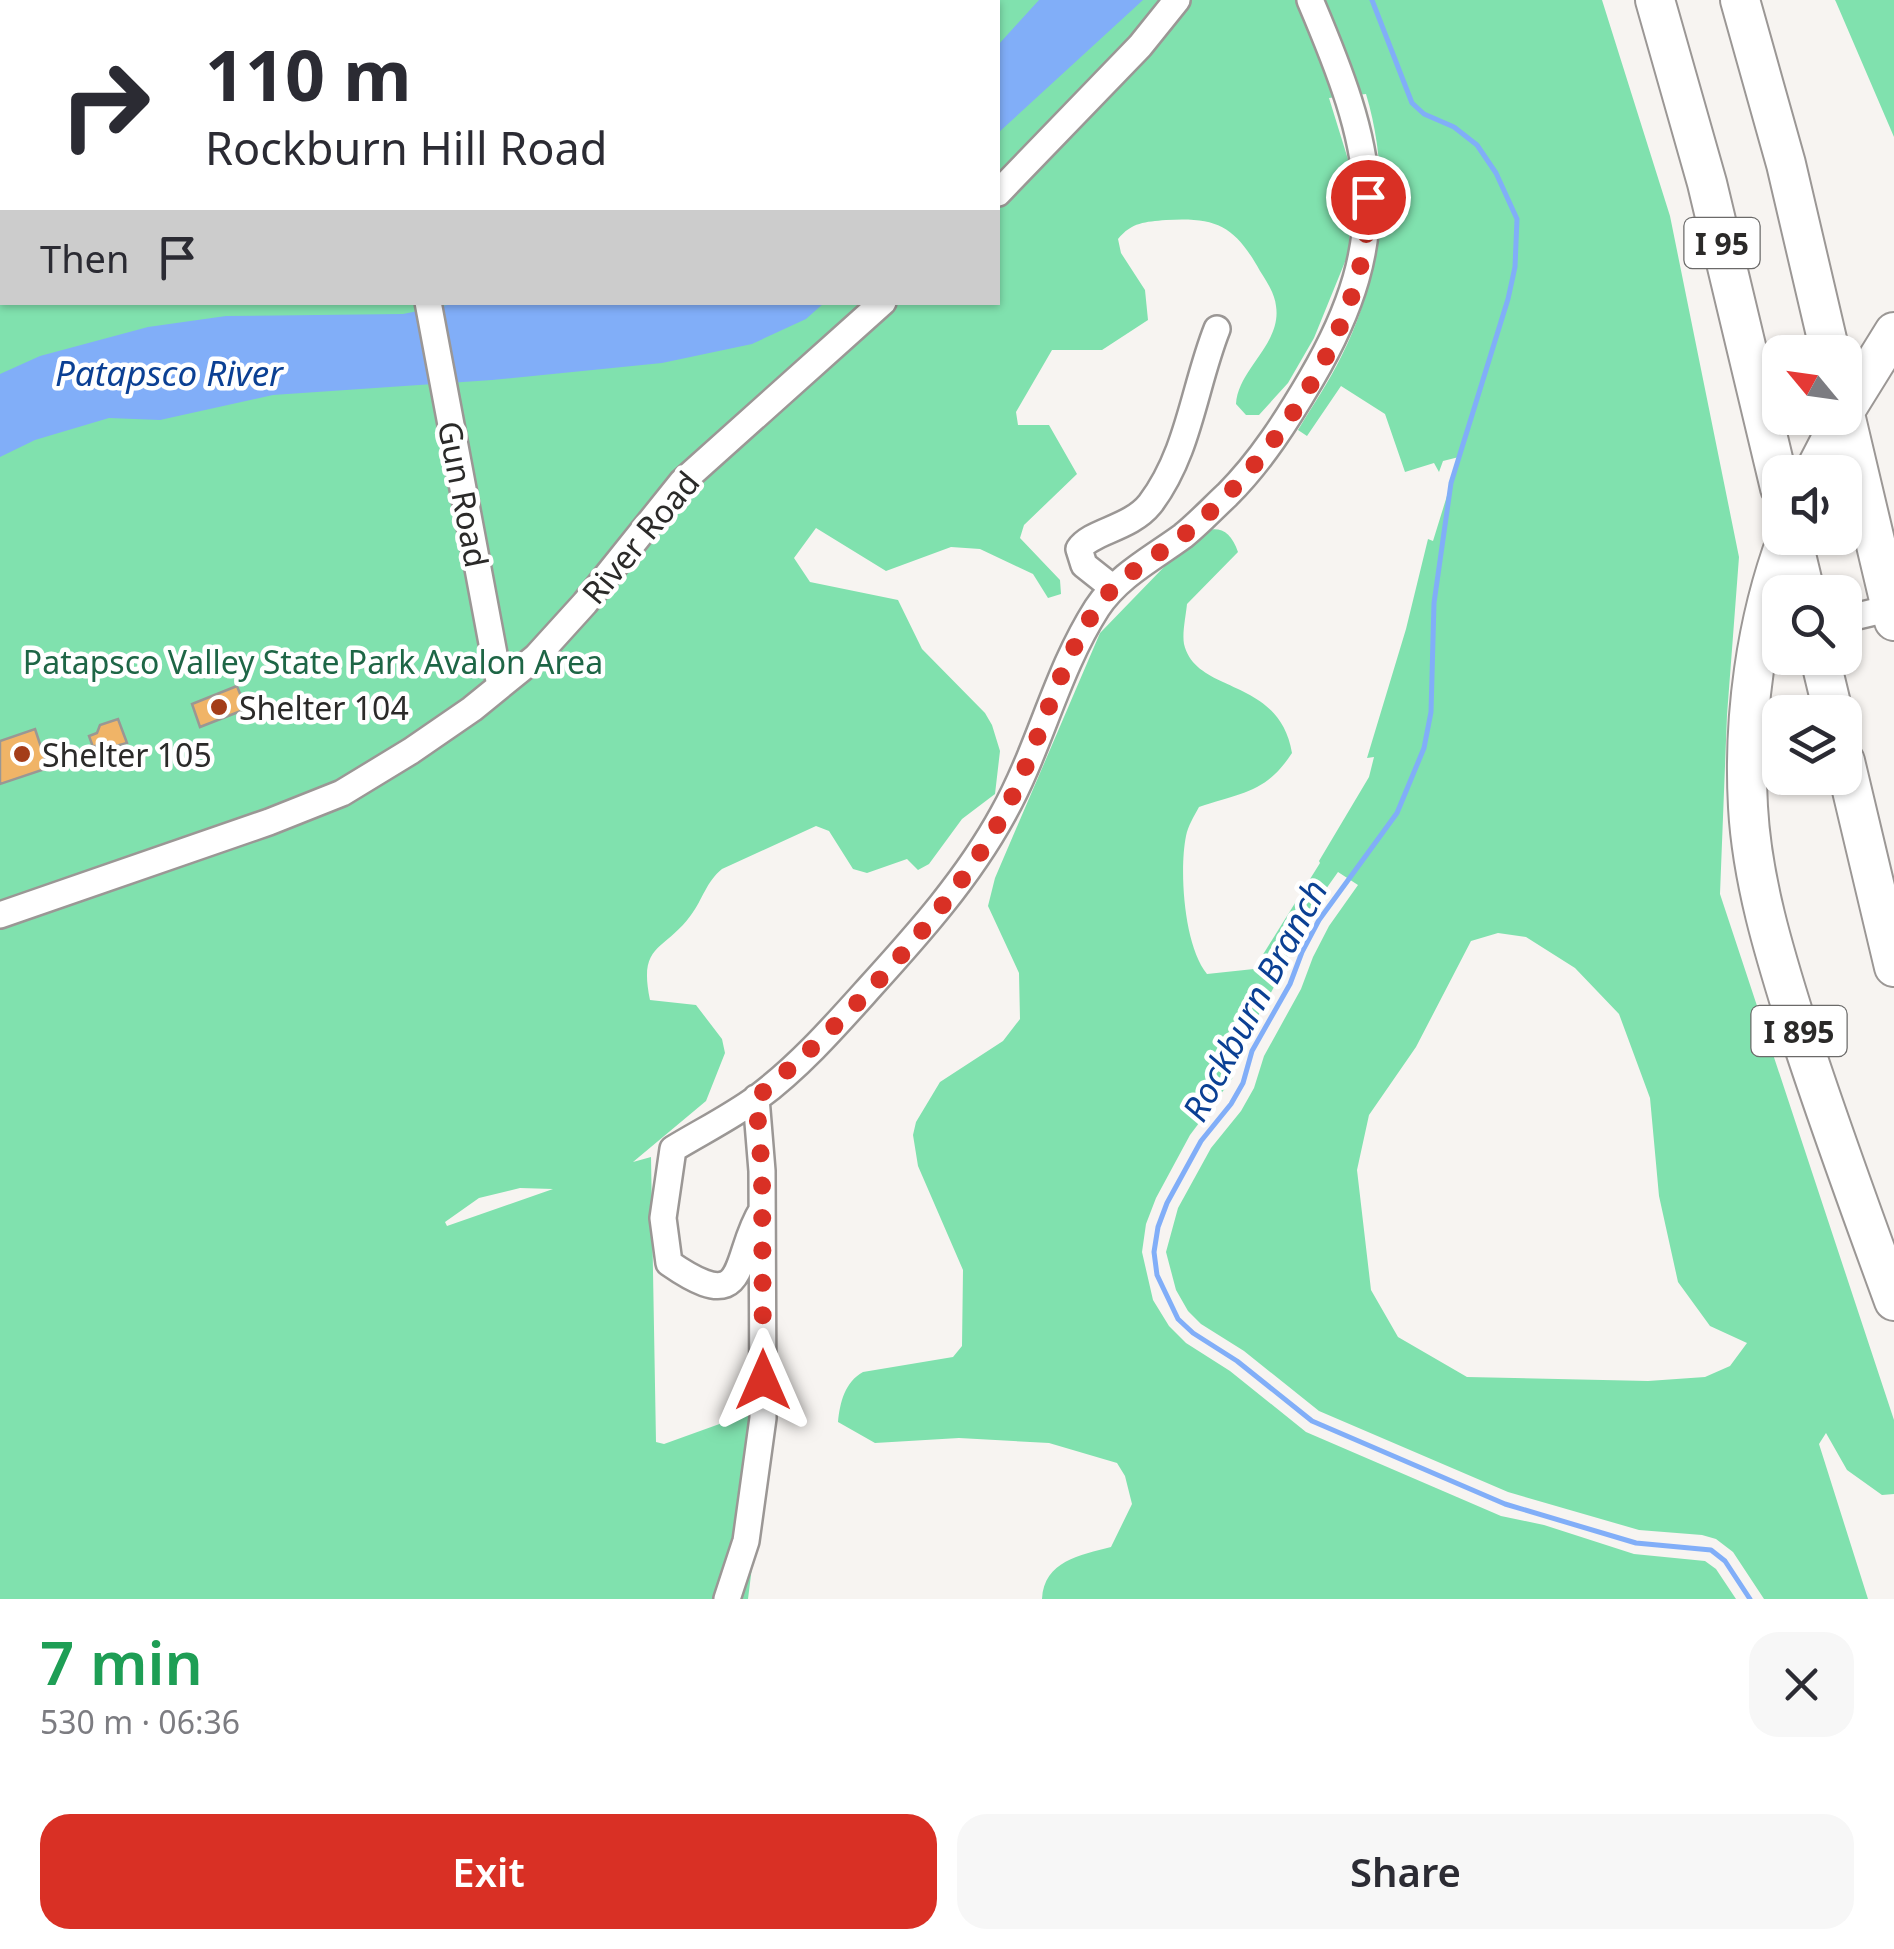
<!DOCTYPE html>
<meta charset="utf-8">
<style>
body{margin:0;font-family:"Noto Sans",sans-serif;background:#f7f7f7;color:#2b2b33;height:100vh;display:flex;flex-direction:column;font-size:38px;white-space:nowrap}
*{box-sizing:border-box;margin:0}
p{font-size:32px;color:#7c7c81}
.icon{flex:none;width:55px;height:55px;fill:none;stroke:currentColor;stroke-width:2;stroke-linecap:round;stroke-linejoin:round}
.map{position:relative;height:1599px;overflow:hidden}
.panel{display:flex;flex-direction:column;background:#fff;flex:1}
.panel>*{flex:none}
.banner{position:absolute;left:0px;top:0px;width:1000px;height:305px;box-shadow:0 2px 8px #0004;background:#fff;color:#2b2b33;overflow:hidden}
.needle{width:65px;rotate:299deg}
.controls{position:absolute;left:1762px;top:335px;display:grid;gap:20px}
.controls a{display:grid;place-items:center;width:100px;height:100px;border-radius:20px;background:#fff;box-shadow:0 2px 8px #0004;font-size:50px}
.pin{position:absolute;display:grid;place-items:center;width:85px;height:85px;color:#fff;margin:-42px;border:5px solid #fff;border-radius:50%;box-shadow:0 2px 10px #0007}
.me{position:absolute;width:110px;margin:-55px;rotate:0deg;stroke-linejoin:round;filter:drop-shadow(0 0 8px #0008)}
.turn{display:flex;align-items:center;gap:35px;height:210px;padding:0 40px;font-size:45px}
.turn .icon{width:130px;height:130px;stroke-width:2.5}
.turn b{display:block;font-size:70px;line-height:85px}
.then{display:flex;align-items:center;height:95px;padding:0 40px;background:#0003;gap:20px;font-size:38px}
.round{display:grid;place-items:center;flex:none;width:105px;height:105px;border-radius:30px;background:#f7f7f7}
.headline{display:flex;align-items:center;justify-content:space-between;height:170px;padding:0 40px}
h1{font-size:60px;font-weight:600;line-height:75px;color:#1e9e55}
.primary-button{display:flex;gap:20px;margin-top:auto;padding:20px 40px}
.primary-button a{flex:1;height:115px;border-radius:30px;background:#d93025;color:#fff;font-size:40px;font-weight:600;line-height:115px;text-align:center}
.primary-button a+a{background:#f7f7f7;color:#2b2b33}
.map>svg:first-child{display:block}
.green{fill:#80e1ae;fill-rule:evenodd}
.water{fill:#81aef8}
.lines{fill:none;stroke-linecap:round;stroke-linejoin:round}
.stream{stroke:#81aef8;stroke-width:5}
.canal{stroke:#81aef8;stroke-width:18}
.building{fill:#f0b467;stroke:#9a9794;stroke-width:2.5}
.minor-casing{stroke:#9b9795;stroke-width:30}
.highway-casing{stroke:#9b9795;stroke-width:42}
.minor{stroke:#fff;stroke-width:25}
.highway{stroke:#fff;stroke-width:38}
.route{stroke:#d93025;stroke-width:18;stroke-dasharray:0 32.4}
.poi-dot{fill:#a43d19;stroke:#fff;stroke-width:4}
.labels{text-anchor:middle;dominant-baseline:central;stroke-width:9;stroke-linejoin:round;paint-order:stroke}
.shield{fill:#fff;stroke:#6b6a69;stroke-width:2.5}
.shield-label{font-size:30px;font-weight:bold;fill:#2b2a29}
.street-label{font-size:32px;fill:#2b2a29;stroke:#fff}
.park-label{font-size:32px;fill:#1e6646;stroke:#fff}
.poi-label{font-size:32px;fill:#2b2a29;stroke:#fff;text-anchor:start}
.water-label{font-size:35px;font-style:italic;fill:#0b4094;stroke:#fff}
</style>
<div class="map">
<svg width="1894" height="1599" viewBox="0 0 1894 1599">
<rect width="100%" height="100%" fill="#f7f4f1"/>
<path class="green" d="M 0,0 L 1602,0 L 1670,216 L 1739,557 L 1727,715 L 1720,894 L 1894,1420 L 1894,1494 L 1882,1495 L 1847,1470 L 1826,1433 L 1819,1444 L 1868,1599 L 1764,1599 L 1733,1552 L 1716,1539 L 1702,1535 L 1639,1530 L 1508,1492 L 1319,1411 L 1244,1351 L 1201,1324 L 1188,1311 L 1176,1290 L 1166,1252 L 1178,1208 L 1211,1148 L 1241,1111 L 1254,1088 L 1264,1056 L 1301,989 L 1313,957 L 1329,926 L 1358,885 L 1338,872 L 1309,913 L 1291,947 L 1279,978 L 1241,1047 L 1232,1079 L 1190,1135 L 1156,1198 L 1146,1224 L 1142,1252 L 1153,1300 L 1169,1326 L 1186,1343 L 1230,1371 L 1306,1432 L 1501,1516 L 1544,1525 L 1634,1554 L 1705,1561 L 1716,1569 L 1736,1599 L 1042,1599 C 1044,1561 1080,1555 1111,1547 L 1132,1504 L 1125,1476 L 1117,1463 L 1049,1443 L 959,1438 L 875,1443 L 838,1422 C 840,1402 845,1382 863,1372 L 953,1357 L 962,1346 L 963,1270 L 918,1166 L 913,1135 L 916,1122 L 940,1082 L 1003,1041 L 1020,1019 L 1019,973 L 988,906 L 995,878 L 1100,633 L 1195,535 C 1216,524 1230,528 1238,552 L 1187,604 C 1186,615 1182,633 1184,644 C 1196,695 1279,676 1292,753 C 1266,793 1243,792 1199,807 C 1194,816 1188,826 1186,836 C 1179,871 1184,946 1207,974 L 1254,969 L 1320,863 L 1319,861 L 1369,777 L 1374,757 L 1367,758 L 1406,629 L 1428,539 L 1433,541 L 1459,457 L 1443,461 L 1439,472 L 1434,463 L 1405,472 L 1385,414 L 1341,386 L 1307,436 L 1298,430 C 1312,406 1329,382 1341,357 C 1382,277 1392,180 1366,94 L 1329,98 L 1351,169 L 1349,252 L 1314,338 L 1288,383 L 1259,415 L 1246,415 L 1236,404 C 1238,369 1282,344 1276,306 C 1275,294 1267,282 1260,271 C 1235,226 1217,217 1166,220 C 1145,222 1132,222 1118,239 L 1121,253 L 1145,290 L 1148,320 L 1102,350 L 1052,350 L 1016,412 L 1018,425 L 1049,425 L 1077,474 L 1024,525 L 1020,538 L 1060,580 L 1061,594 L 1048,598 L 1033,574 L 980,549 L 951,547 L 886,571 L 816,528 L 794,558 L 810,582 L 898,600 L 922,649 L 985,713 L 992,725 L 1000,751 L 995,794 L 962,819 L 929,864 L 918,870 L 907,859 L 867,873 L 853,869 L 829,831 L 816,826 L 722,869 C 706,882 703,899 691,915 C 664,952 638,943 650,1000 L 696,1005 L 722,1039 L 725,1053 L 706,1101 L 633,1162 L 651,1157 L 656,1442 L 664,1444 L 750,1413 L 746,1481 L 753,1559 L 748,1599 L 0,1599 ZM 2,2 L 998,2 L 998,302 L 2,302 ZM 1498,933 L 1526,937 L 1575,968 L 1619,1014 L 1650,1098 L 1659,1196 L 1678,1282 L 1710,1326 L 1747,1343 L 1730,1366 L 1705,1377 L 1648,1381 L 1467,1377 L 1398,1337 L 1371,1290 L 1357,1170 L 1369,1115 L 1416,1047 L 1471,941 ZM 520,1188 L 553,1189 L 447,1226 L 445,1222 L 479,1198 Z
M 1835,0 L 1894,0 L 1894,137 L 1836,2 Z"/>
<path class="water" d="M 1039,0 L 1143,0 L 998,133 L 998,45 Z
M 462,302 L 824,303 L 806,319 L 752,344 L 662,363 L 492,380 L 273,395 L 160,420 L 109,418 L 35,440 L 0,457 L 0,374 L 40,356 L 148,327 L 226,316 L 403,314 Z"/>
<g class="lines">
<path class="stream" d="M 737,0 L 742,2
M 1372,0 L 1412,103 L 1424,114 L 1454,127 L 1477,145 L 1496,173 L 1517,219 L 1515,267 L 1508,299 L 1451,483 L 1434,603 L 1431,712 L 1424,748 L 1397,813 L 1319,920 L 1302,952 L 1290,984 L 1252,1051 L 1243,1083 L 1231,1104 L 1201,1141 L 1167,1203 L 1158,1227 L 1154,1252 L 1157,1275 L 1178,1319 L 1193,1333 L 1237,1361 L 1312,1421 L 1505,1504 L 1636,1543 L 1711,1550 L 1725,1561 L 1750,1599
M 409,2 L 417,0
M 776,2 L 782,0"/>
<path class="canal" d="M 0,244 L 2,243"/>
</g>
<path class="building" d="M 237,686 L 246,709 L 200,727 L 192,704 Z
M 118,719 L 127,743 L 109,748 L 103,748 L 102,743 L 93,747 L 89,736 L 97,733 L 100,725 Z
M 35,729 L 48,768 L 0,784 L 0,741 Z"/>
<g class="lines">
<g class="minor-casing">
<path id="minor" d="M 264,0 L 267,2
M 231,2 L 241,0
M 316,2 L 317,0
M 614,2 L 617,0
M 0,74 L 2,73
M 998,193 L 1140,46 L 1177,0
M 428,302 L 500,686
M 1113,588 L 1084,565 L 1079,549 C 1091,531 1130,529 1150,504 C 1189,453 1194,387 1217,329
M 1845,619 L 1891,608
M 0,915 L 269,822 L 342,793 L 411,751 L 472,709 L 536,657 L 585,603 L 682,482 L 883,302
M 762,1210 C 732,1257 751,1320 669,1263 L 663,1218 L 673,1149 C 701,1132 731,1117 757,1098 C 799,1067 835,1026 870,987 C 919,933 968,878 1003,814 C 1040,748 1056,672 1097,608 C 1118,576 1153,558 1183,536 C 1198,524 1213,508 1227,495 C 1261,461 1287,420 1311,379 C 1397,232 1373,148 1310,0
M 727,1599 L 746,1541 L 763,1418 L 762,1171 L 756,1098"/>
</g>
<g class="highway-casing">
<path id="highway" d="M 1655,0 L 1707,183 L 1780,488
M 1740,0 L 1786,164 L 1830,352
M 1845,411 L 1894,332
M 1845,414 L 1894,621
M 1814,472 L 1842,418
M 1787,538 C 1756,621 1743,717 1748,807 C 1752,880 1774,952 1796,1022 C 1826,1116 1860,1208 1894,1301
M 1792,538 L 1805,592
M 1820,658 L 1833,712
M 1845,761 L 1894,967"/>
</g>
<use href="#minor" class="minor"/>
<use href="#highway" class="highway"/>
</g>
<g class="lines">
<path class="route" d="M 763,1380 L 762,1171 L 756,1098 C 843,1024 950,913 1004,813 C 1040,746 1055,669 1098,606 C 1121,574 1155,558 1185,534 C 1275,461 1372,316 1368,197"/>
</g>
<g class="poi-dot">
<circle cx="219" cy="707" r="10"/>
<circle cx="22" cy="754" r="10"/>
</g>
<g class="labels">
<g class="shield">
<rect x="1684.5" y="218" width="75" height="50" rx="8"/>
<rect x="1751.5" y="1006" width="95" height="50" rx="8"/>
</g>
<g class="shield-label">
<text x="1722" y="243">I 95</text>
<text x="1799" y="1031">I 895</text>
</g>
<g class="street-label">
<text transform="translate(464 494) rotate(79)">Gun Road</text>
<text transform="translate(640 537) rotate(-50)">River Road</text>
</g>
<g class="park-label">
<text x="313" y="661">Patapsco Valley State Park Avalon Area</text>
</g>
<g class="poi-label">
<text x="239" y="707">Shelter 104</text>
<text x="42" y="754">Shelter 105</text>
</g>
<g class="water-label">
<text x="169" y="372">Patapsco River</text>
<text transform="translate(1254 1000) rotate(-62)">Rockburn Branch</text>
</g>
</g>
</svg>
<div class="controls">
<a><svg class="needle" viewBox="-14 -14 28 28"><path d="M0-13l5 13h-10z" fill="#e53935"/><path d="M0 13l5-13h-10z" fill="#7c7c81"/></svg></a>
<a><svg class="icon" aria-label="sound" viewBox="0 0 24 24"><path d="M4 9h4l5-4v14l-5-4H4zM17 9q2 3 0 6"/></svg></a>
<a><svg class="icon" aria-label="search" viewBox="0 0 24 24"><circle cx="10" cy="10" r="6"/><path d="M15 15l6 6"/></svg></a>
<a><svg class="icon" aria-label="layers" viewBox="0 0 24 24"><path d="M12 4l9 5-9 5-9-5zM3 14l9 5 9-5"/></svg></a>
</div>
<div class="pin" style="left:1368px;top:197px;background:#d93025"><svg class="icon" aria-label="arrive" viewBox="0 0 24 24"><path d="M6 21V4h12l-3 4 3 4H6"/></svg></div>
<svg class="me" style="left:763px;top:1380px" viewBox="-20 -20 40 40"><path d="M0-17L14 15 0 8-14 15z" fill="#d93025" stroke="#fff" stroke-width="4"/></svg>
<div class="banner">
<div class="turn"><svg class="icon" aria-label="right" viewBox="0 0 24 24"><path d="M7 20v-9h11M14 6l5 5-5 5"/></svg><div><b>110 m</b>Rockburn Hill Road</div></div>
<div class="then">Then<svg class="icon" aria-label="arrive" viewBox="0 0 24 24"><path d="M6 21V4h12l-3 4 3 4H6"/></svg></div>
</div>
</div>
<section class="panel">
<div class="headline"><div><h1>7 min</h1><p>530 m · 06:36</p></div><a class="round"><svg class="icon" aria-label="close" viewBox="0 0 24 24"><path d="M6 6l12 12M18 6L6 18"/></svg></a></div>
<div class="primary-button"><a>Exit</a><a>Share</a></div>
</section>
